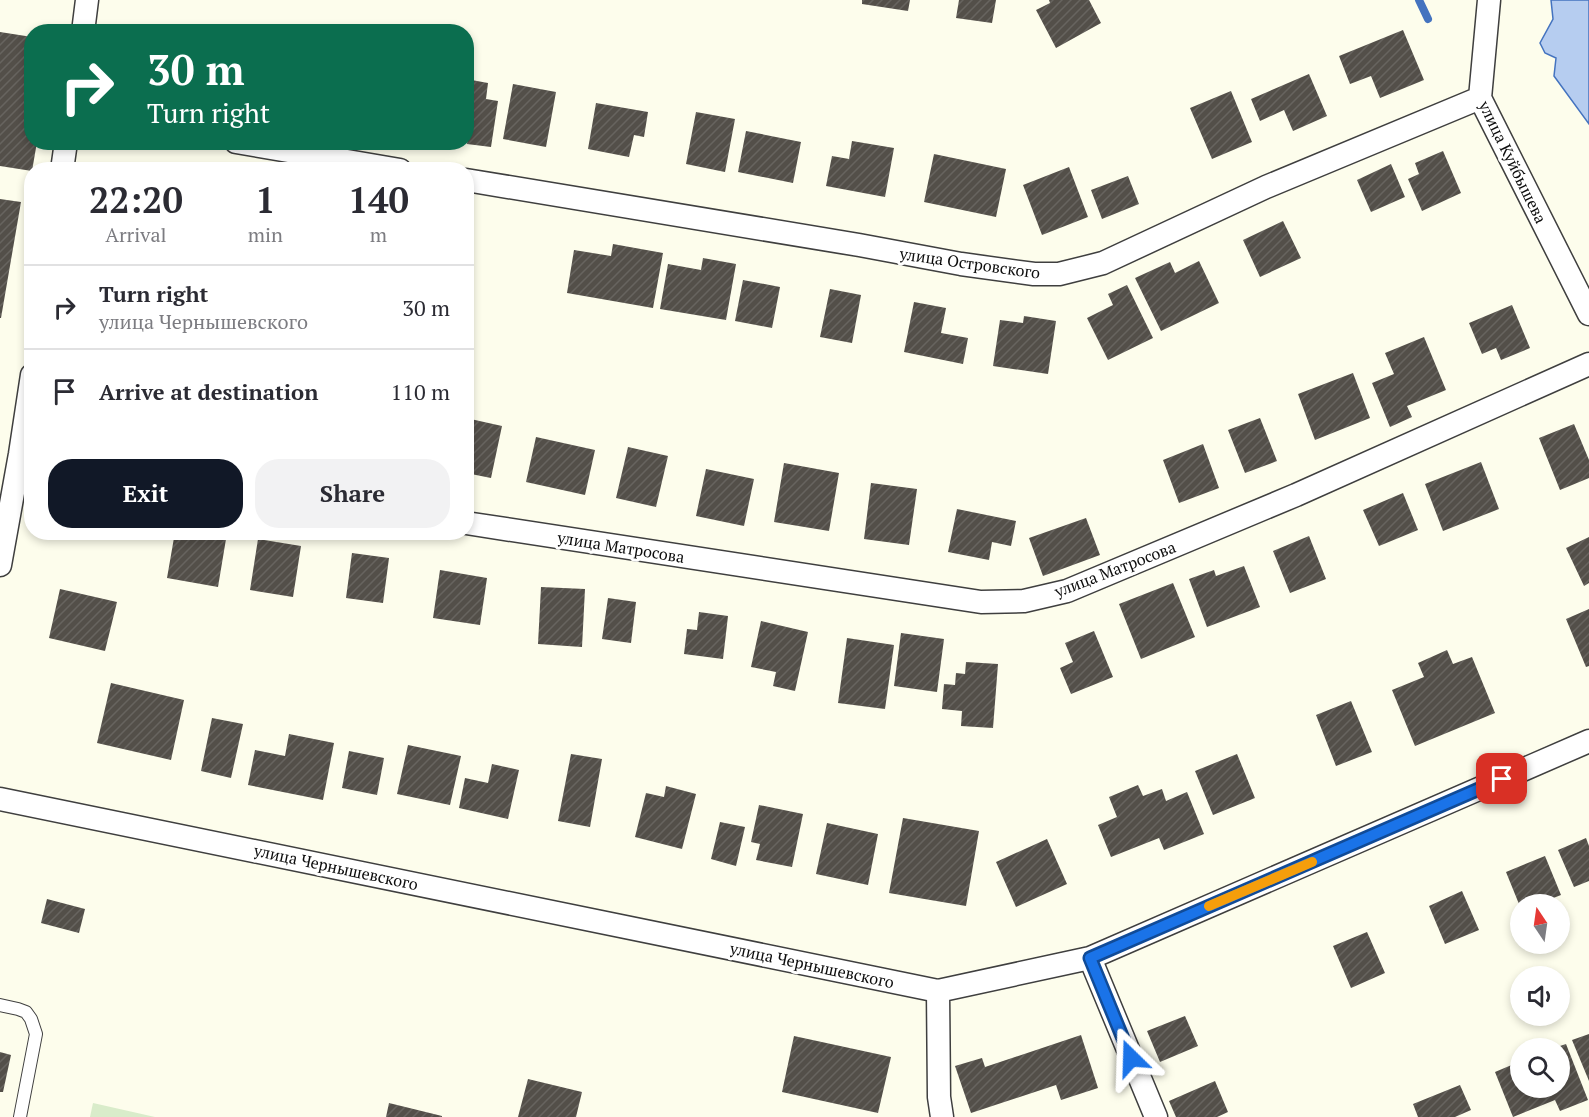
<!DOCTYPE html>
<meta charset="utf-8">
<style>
body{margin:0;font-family:"PT Serif",serif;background:#f2f2f3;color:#2b2b33;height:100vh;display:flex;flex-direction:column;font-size:22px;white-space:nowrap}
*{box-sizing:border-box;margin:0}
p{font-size:20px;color:#7c7c81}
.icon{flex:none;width:33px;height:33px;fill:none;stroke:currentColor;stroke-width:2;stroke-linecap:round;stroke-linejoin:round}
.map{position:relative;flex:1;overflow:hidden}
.sheet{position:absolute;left:24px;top:162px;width:450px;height:378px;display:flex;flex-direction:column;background:#fff;border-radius:24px;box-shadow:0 3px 9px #0003}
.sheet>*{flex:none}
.hud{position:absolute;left:24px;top:24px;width:450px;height:126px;border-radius:24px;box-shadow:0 3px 9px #0003;background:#0b6e4f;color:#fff;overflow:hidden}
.needle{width:39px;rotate:347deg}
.tools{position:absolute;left:1510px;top:894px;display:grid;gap:12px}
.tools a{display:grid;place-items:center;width:60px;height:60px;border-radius:50%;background:#fff;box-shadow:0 3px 9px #0003;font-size:30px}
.pin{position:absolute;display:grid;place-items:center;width:51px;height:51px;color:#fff;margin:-26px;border-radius:12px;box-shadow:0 3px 9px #0006}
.me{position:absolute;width:66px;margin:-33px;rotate:338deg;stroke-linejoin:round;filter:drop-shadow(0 0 4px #0008)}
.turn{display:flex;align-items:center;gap:21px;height:126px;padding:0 24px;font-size:27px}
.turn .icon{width:78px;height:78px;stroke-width:2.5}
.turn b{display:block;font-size:42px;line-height:51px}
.eta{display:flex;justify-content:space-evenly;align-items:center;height:102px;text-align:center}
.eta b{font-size:36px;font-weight:600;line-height:42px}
.action{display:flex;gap:12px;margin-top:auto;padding:12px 24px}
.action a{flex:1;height:69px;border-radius:24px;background:#111827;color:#fff;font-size:24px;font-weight:600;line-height:69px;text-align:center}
.action a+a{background:#f2f2f3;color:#2b2b33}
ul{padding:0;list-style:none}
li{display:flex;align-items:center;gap:18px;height:84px;padding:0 24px;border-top:2px solid #e1e1e2}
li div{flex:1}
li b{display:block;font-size:22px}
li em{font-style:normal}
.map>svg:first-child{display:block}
.pitch{fill:#d9ecca}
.water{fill:#b6cdf0;stroke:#4473bf;stroke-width:1.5}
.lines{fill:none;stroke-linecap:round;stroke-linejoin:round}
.stream{stroke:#4473bf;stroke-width:8}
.building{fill:url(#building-hatch)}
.service-casing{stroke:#3f3f3f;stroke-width:14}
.minor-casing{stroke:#3f3f3f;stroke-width:25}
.service{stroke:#fff;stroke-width:12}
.minor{stroke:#fff;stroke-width:22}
.route-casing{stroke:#114b97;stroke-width:15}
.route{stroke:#1a73e8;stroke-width:10}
.slow{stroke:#f59e0b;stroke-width:10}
.labels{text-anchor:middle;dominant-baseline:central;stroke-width:6;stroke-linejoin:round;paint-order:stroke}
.street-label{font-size:16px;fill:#0c0c0c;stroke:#fff}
</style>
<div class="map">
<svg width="1589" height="1117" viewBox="0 0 1589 1117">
<defs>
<pattern id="building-hatch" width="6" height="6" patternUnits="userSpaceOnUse" patternTransform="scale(1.5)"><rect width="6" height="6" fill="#534f49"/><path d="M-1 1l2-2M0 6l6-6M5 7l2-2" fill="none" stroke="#67645f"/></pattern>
</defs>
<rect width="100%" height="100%" fill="#fdfdec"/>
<path class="pitch" d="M 93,1103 L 155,1117 L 90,1117 Z"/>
<path class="water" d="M 1551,0 L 1589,0 L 1589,124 L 1554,76 L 1556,58 L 1545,53 L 1540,43 L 1553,19 Z"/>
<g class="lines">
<path class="stream" d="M 1419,0 L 1428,19"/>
</g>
<path class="building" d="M 862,0 L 910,0 L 908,11 L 862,4 Z
M 959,0 L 996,0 L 992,23 L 956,18 Z
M 1049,0 L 1089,0 L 1101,23 L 1056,48 L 1036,10 L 1050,3 Z
M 1403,30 L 1424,80 L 1380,98 L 1371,76 L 1350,84 L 1339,56 Z
M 0,32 L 32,37 L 32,142 L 37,142 L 32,171 L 0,166 Z
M 1309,74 L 1327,116 L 1293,131 L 1284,110 L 1260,121 L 1251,99 Z
M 466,79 L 488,83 L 486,99 L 498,101 L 491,147 L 467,144 L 471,119 L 466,118 Z
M 513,84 L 556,92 L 546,147 L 503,139 Z
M 1231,91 L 1252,142 L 1212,159 L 1190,108 Z
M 596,103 L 648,112 L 644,137 L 634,135 L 629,157 L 588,149 Z
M 696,112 L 735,119 L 725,172 L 686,164 Z
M 746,131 L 801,142 L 793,183 L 738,172 Z
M 852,141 L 894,148 L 885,197 L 826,186 L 832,156 L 849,159 Z
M 1443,151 L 1461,193 L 1422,211 L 1408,179 L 1419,174 L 1415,163 Z
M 934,154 L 1006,169 L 996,217 L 924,202 Z
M 1391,164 L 1405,197 L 1371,212 L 1357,180 Z
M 1069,167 L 1088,217 L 1042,235 L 1023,185 Z
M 1128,176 L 1139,204 L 1102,219 L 1091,190 Z
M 0,199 L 21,202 L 1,318 L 0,318 Z
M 1283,221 L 1301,258 L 1260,277 L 1243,240 Z
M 613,244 L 663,253 L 653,308 L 567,293 L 574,250 L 611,256 Z
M 703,258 L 736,264 L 726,320 L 660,309 L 668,264 L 701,270 Z
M 1199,261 L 1219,303 L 1161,331 L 1135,278 L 1170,262 L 1175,273 Z
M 743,280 L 780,287 L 772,328 L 735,321 Z
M 1127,285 L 1153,338 L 1108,360 L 1087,318 L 1113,305 L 1108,294 Z
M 830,289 L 861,295 L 852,343 L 820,337 Z
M 914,302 L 946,308 L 941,333 L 968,338 L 963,364 L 904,352 Z
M 1512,305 L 1530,348 L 1501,360 L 1496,348 L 1482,354 L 1469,323 Z
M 1024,316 L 1056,321 L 1048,374 L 993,366 L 1000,320 L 1023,323 Z
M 1424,337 L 1446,390 L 1407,406 L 1412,417 L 1390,427 L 1372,383 L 1394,374 L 1385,353 Z
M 1353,373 L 1370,418 L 1315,440 L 1298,394 Z
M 466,418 L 502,426 L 491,478 L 466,473 Z
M 1260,418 L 1277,461 L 1245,473 L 1228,430 Z
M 1574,424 L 1589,460 L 1589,478 L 1560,490 L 1539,438 Z
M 536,437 L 595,450 L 585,495 L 526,482 Z
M 1203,444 L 1219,488 L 1179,503 L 1163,460 Z
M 628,447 L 668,456 L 656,507 L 616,498 Z
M 1481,462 L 1499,509 L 1443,531 L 1425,484 Z
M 784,463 L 839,473 L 829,531 L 774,522 Z
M 706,469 L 754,479 L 744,526 L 696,516 Z
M 871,483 L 917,489 L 909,545 L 864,539 Z
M 1403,493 L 1418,530 L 1379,546 L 1363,510 Z
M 957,509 L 1016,521 L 1011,546 L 992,542 L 989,560 L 948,552 Z
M 1086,518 L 1100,555 L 1043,576 L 1029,538 Z
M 175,532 L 227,533 L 218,587 L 167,578 Z
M 1309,536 L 1326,579 L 1290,593 L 1273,551 Z
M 1589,537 L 1589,583 L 1584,586 L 1566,548 Z
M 258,539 L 301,546 L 293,597 L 250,590 Z
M 352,553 L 389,558 L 383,603 L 346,598 Z
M 1244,566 L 1260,607 L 1207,627 L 1189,579 L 1214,570 L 1216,576 Z
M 440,570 L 487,578 L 480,625 L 433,618 Z
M 1173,583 L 1195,637 L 1141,659 L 1119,604 Z
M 541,587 L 585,589 L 582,647 L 538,644 Z
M 60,589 L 117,602 L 105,651 L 49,638 Z
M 608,598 L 636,602 L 631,643 L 602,639 Z
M 1589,609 L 1589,666 L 1586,667 L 1566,619 Z
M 699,612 L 728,616 L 723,659 L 684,654 L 687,629 L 697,630 Z
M 761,621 L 808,632 L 795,691 L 773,686 L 776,672 L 751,667 Z
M 1094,631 L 1113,677 L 1071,694 L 1060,668 L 1073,662 L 1065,643 Z
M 901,633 L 944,639 L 937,692 L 894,686 Z
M 847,638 L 894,645 L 885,709 L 838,703 Z
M 1447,650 L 1453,664 L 1472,657 L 1495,713 L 1415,746 L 1392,690 L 1424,677 L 1418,663 Z
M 966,662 L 998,664 L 993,728 L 961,726 L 962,711 L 942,709 L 944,684 L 955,685 L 956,673 L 965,674 Z
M 111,683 L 184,700 L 171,760 L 97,743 Z
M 1351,701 L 1372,752 L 1336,766 L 1316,715 Z
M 212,718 L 243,724 L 231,778 L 201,771 Z
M 289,734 L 334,743 L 323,800 L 248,785 L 255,750 L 285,756 Z
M 408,745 L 461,756 L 450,805 L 397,794 Z
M 349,751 L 384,758 L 377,795 L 342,788 Z
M 571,754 L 602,759 L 590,827 L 558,821 Z
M 1237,754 L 1255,798 L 1213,815 L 1195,771 Z
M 492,764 L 519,770 L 508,819 L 459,808 L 465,778 L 488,783 Z
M 1138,785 L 1143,796 L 1162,789 L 1166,801 L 1187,792 L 1204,834 L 1164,850 L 1159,838 L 1111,857 L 1098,825 L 1117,817 L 1109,797 Z
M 666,786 L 696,794 L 682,849 L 635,837 L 646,793 L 664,797 Z
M 759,805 L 803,814 L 792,867 L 756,860 L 760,844 L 751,842 Z
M 903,818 L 979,831 L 966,906 L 889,893 Z
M 720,822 L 745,827 L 736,866 L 711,859 Z
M 827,823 L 878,834 L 868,885 L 816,874 Z
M 1586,838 L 1589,846 L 1589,881 L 1574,887 L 1558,850 Z
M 1047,839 L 1067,884 L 1016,907 L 996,862 Z
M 1545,856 L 1561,895 L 1538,904 L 1521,904 L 1521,909 L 1506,872 Z
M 1462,891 L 1479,930 L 1445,944 L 1429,906 Z
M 47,899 L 85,909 L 79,933 L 41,923 Z
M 1367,932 L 1385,973 L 1351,988 L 1333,946 Z
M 1185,1016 L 1198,1046 L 1160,1062 L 1147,1031 Z
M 1589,1034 L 1589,1081 L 1572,1040 Z
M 1081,1035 L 1098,1088 L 1061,1100 L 1056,1085 L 971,1113 L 955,1066 L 982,1058 L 985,1067 Z
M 794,1036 L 891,1057 L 878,1113 L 782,1092 Z
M 1566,1044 L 1588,1100 L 1560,1111 L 1555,1100 L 1513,1117 L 1495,1072 L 1521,1061 L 1521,1088 L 1560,1088 L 1560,1048 L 1554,1048 Z
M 0,1052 L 11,1055 L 3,1092 L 0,1092 Z
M 528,1079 L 582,1092 L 576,1117 L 518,1117 Z
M 1215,1081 L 1228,1112 L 1217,1117 L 1176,1117 L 1169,1101 Z
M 1460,1085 L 1471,1110 L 1455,1117 L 1418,1117 L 1413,1104 Z
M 389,1103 L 442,1116 L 442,1117 L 386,1117 Z"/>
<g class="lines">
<g class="service-casing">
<path id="service" d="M 0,1005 L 18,1009 L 26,1012 L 31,1019 L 36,1034 L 20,1117"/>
</g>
<g class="minor-casing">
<path id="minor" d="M 1489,0 L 1480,98 L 1589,314
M 83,32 L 87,0
M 236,142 L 400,170
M 62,170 L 66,142
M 466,180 L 859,245 L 961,264 L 1034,274 L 1059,274 L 1103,263 L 1266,187 L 1480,98
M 466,523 L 981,602 L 1024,601 L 1067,591 L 1296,495 L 1589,364
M 0,565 L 20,454 L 32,375
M 0,799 L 938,991 L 1090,958 L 1589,741
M 1090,958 L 1156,1117
M 938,991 L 939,1097 L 942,1117"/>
</g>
<use href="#service" class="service"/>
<use href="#minor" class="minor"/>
</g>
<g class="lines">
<g class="route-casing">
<path id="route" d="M 1131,1058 L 1090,958 L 1502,779"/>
</g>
<use href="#route" class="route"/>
<path class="slow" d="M 1209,906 L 1312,862"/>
</g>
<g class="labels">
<g class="street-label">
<text transform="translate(1513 162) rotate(64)">улица Куйбышева</text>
<text transform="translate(970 263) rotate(8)">улица Островского</text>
<text transform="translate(621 547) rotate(9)">улица Матросова</text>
<text transform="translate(1115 569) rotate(-21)">улица Матросова</text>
<text transform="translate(336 867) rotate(12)">улица Чернышевского</text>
<text transform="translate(812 965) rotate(12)">улица Чернышевского</text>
</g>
</g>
</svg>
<div class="tools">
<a><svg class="needle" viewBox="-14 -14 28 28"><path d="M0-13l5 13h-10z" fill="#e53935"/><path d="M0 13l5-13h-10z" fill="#7c7c81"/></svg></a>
<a><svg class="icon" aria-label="sound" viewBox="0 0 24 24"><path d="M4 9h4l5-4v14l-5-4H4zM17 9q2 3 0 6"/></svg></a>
<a><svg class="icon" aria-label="search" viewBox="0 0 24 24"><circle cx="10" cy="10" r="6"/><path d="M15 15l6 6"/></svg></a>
</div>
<div class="pin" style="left:1502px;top:779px;background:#d93025"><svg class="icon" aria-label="arrive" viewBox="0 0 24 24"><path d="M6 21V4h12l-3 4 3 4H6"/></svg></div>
<svg class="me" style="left:1131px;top:1058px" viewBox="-20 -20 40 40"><path d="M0-17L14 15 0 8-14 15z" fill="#1a73e8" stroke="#fff" stroke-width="4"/></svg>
<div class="hud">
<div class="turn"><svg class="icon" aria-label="right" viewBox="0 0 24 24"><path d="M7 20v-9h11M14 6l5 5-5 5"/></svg><div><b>30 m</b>Turn right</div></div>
</div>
<section class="sheet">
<div class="eta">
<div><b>22:20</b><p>Arrival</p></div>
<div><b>1</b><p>min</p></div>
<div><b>140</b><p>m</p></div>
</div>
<ul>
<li><svg class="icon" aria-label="right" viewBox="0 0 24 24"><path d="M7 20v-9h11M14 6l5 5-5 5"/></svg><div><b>Turn right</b><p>улица Чернышевского</p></div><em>30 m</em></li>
<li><svg class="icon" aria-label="arrive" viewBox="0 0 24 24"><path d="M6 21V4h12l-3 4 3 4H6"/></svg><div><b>Arrive at destination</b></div><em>110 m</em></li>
</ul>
<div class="action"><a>Exit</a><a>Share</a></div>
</section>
</div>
